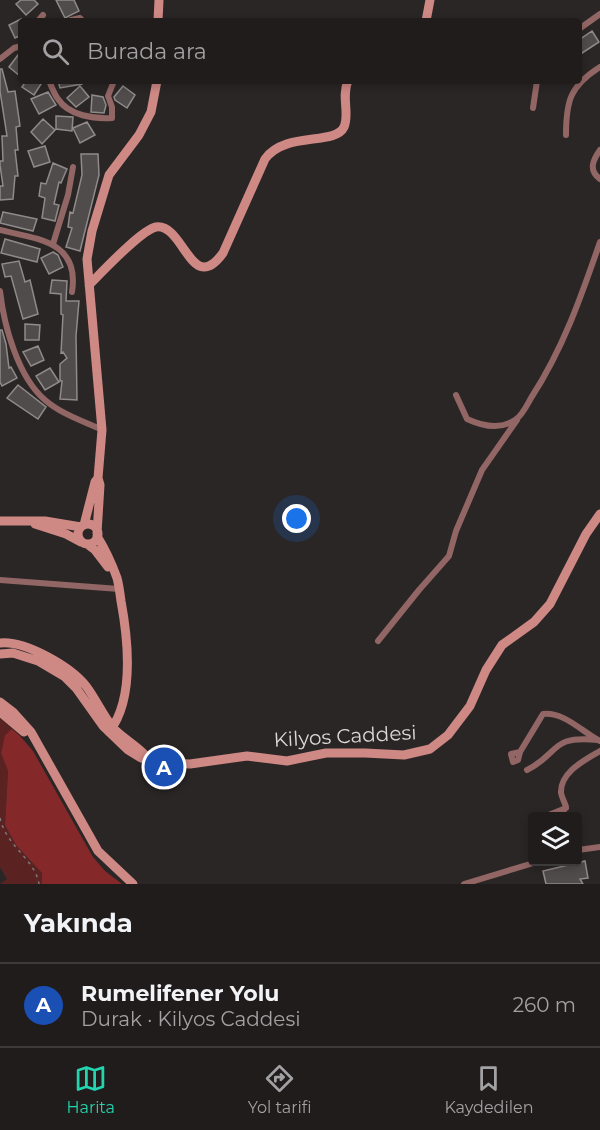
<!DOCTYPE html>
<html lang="tr">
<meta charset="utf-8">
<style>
:root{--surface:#201c1c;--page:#2d2929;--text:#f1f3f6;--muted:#a2a1a3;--line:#3d3a3b;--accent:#22d5af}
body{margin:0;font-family:Montserrat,sans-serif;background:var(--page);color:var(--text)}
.controls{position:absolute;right:18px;bottom:18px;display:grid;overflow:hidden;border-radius:6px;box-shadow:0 3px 9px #0003}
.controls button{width:54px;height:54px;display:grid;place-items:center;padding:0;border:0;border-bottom:2px solid var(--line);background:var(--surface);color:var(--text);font:30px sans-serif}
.you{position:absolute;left:297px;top:519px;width:21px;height:21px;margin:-15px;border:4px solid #fff;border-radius:50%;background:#1a73e8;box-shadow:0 0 0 9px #1a73e833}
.badge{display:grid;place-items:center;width:39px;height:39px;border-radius:50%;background:var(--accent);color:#fff;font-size:20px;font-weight:700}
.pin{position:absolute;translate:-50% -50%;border:3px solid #fff;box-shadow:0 2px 6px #0006}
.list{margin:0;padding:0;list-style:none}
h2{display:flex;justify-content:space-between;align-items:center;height:78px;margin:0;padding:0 24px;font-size:26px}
h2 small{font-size:20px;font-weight:400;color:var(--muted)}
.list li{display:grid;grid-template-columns:39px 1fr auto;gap:18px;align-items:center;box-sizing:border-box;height:84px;padding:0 24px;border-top:2px solid var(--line)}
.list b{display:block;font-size:22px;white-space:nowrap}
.list p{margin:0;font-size:20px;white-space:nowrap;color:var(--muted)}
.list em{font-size:20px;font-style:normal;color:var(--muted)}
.icon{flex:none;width:33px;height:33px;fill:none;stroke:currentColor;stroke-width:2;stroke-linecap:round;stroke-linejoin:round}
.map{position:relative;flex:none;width:600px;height:884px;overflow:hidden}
.search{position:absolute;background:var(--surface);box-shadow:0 3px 9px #0003;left:18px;right:18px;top:18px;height:66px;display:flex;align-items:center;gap:15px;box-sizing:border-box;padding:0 21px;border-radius:6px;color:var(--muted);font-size:22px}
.sheet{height:162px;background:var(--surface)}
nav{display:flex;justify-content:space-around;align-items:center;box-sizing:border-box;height:84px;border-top:2px solid var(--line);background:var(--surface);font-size:16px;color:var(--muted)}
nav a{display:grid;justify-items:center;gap:3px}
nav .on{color:var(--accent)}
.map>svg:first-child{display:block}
</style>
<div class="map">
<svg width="600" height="884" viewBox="0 0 600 884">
<rect width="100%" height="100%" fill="#2b2626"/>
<path fill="#5a2322" d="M0,718L12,729L5,735L1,753L8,771L5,825L16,845L42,873V884H0L7,879L0,867Z"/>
<path fill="#85282a" d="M12,729L20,736L33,751L93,857L105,871L122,884H42V873L16,845L5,825L8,771L1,753L5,735Z"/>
<path fill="#514c4c" stroke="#908a8a" stroke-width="1.5" d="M21,0H34L38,4L26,15L16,4Z
M56,0H74L79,11L65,18Z
M21,19V35L15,38L9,25Z
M592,31L599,42L579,55V40Z
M21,51V77L9,67Z
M0,69H2L8,92L15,91L20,126L16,127L18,150H15L18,176H15L13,199L0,200V186H3L0,165V161H3L2,136H7L0,91Z
M26,81H43L34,95L22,87Z
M58,81H82V84L60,88Z
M80,86L89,97L76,107L67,98Z
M123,86L135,95L127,108L115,100L114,97Z
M48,92L56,105L39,114L31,99Z
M92,95L103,97L106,105L104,113L91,112Z
M56,116L73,117L72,131L56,129Z
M43,119L55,130L42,144L31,132Z
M87,122L95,135L80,143L73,128Z
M45,146L50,162L34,167L28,151Z
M81,154H98L99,175L80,251L66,247L72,228L68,227L70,212L73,213L82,175Z
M53,163L67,169L61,183L59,182L54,204L59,205L55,221L42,218L45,198L39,196L41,183L46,184Z
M3,212L37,219L33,231L0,223Z
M5,239L40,249L37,262L1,253Z
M53,252L58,255L63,267L49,274L41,258Z
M19,261L25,282L30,280L38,314L23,319L11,276L5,277L2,264Z
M52,280L67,281L66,301H79L76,336L77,400L60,399L62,381H60V364L67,358L63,352L61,353L63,315L61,314V294L50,293Z
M25,324L40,325L39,340H25Z
M0,330H2L6,344L9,368L11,367L17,378L2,386L0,382Z
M38,346L44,360L31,366L23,352Z
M50,368L59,382L45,390L36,376Z
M18,385L46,407L38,419L7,398Z
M585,861L588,878L580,879L583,884H546L543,871Z"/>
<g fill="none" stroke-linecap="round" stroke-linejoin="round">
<path stroke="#7c7878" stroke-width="1.5" stroke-dasharray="3 4.5" stroke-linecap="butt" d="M0,818C6,846 35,859 39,884"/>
<path stroke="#926664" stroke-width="6" d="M71,20L80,18L83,21
M38,21L43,15
M579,29L600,14
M0,59L14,48L21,46
M49,81C52,87 54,94 58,99C69,116 95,119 112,118V107L108,96L114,81
M533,108L537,81
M566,135C566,101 570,86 600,67
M600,150C593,160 588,170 600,179
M0,230C37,239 80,241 72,292
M53,244L68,195L73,167
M0,291C4,326 18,377 45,400C61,414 83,421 102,430
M456,395L467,419C482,426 500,430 515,420C522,416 527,405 531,398C563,349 581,297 600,242
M0,580L119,589
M378,641L419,590L449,556L456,531L482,470L517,420
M520,752L511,754L513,762L518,760L520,752L543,714C565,712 582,732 600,741
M527,770C561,753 549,735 598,740
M546,816L566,808
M560,816L566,807C565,803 562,798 561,793C560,772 585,760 600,751
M578,850L600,847
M464,884L537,862"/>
<path stroke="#cf8985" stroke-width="9" d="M158,21L159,0
M426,21L430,0
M89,285C101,273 141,230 156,227C184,223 191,297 223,253L265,159C285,131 335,146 344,127C350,114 341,97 348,81
M0,521H45L81,527
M35,524L66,534L81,542
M78 534a10 10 0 1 1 20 0a10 10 0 1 1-20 0Z
M84,525L95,482L98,478
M97,533L100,485L98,478L102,430L87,259L92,231L109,175L139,135L151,112L157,81
M97,536C105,549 112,564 117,578C119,585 120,594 121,601C128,639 135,699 109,732
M87,544L95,550L108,567
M0,643C25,640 71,667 86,686C96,699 103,716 114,729C124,739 137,746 146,756
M0,654L13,653L38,661L65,677L76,688L103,726L128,750L141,758L168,763L190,764L247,756L287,761L326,753H365L404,755L430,749L448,735L470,706L486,670L502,645L534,622L550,604L586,534L600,514
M0,702L13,712L31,732L98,851L133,884
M0,712L24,732"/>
</g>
<g text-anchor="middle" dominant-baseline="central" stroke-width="4.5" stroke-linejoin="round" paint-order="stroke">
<g font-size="20" fill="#dad7d7" stroke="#2b2626">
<text transform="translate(345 736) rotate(-3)">Kilyos Caddesi</text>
</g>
</g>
</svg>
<div class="controls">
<button><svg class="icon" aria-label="layers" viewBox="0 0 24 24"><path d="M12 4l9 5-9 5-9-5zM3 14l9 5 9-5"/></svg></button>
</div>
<div class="you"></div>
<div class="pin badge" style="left:164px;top:767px;background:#1a4fb4">A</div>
<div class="search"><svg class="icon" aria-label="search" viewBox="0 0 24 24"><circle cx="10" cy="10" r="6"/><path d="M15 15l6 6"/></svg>Burada ara</div>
</div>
<section class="sheet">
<h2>Yakında<small></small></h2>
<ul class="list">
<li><span class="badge" style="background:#1a4fb4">A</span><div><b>Rumelifener Yolu</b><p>Durak · Kilyos Caddesi</p></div><em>260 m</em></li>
</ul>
</section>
<nav>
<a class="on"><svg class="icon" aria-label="map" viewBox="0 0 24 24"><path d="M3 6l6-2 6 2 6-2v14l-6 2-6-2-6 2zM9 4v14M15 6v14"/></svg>Harita</a>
<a><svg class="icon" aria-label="directions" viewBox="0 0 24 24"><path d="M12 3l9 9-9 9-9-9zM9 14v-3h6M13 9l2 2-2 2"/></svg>Yol tarifi</a>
<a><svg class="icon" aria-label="saved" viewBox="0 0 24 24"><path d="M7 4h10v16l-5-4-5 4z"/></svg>Kaydedilen</a>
</nav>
